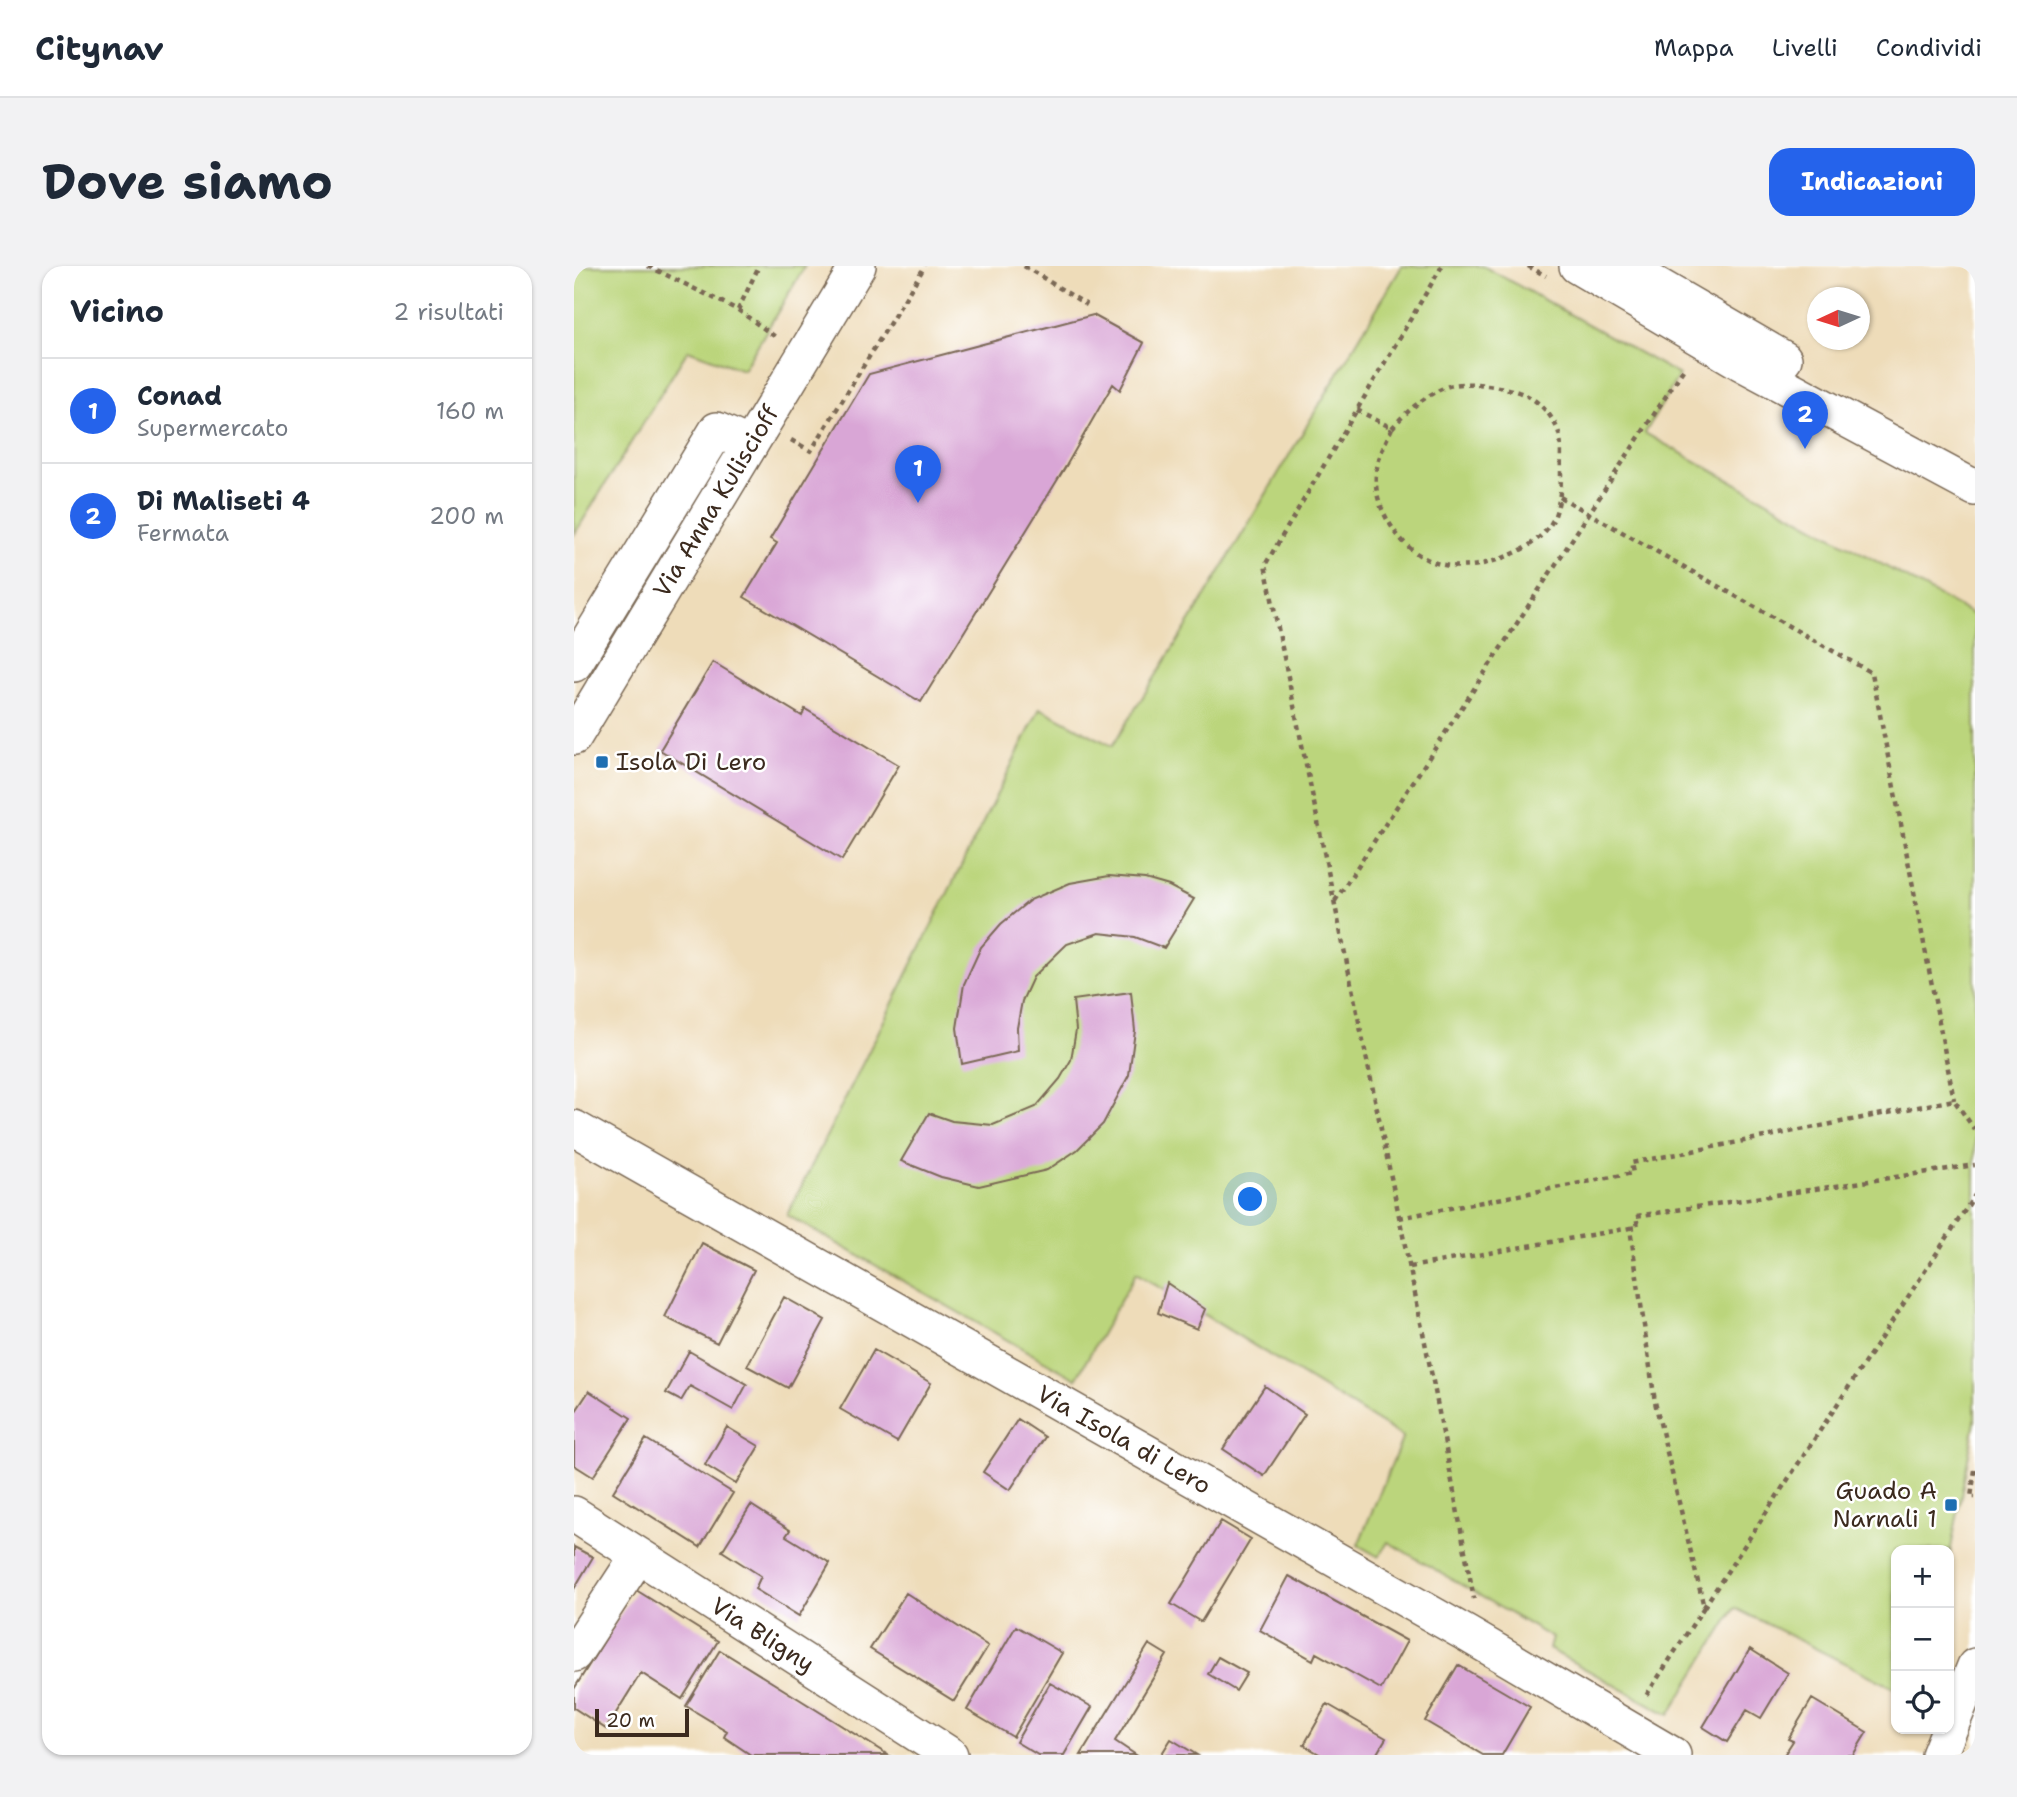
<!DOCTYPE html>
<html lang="it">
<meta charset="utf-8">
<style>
:root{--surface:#fff;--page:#f2f2f3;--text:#1f2937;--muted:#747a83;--line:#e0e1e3;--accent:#2563eb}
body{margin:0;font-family:"Shantell Sans",sans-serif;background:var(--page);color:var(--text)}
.controls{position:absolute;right:21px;bottom:21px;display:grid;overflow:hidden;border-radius:14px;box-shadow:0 2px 5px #0004}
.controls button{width:63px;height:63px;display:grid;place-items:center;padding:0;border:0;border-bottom:2px solid var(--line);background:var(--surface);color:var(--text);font:35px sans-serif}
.compass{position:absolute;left:1233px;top:21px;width:63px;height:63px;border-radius:50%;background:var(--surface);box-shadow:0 2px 5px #0004;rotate:266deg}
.scale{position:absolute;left:21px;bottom:18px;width:94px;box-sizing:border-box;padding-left:7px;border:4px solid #3b2a1e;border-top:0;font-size:19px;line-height:24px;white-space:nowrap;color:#3b2a1e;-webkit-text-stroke:5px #fff;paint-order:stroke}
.you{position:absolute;left:677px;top:934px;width:24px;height:24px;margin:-18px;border:5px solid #fff;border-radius:50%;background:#1a73e8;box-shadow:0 0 0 10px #1a73e833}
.badge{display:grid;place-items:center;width:46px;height:46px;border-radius:50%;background:var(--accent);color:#fff;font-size:23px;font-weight:700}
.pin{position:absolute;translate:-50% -58px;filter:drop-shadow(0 2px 4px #0008)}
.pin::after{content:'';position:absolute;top:37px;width:24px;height:21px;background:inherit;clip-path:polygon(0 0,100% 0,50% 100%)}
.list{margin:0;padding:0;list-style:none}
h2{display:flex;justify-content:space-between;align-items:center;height:91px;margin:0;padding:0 28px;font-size:30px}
h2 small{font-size:23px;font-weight:400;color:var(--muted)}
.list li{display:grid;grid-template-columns:46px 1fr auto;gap:21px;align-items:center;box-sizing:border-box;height:105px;padding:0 28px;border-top:2px solid var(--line)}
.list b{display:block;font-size:26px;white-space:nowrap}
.list p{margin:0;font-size:23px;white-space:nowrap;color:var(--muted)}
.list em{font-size:23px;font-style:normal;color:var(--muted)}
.icon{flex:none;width:38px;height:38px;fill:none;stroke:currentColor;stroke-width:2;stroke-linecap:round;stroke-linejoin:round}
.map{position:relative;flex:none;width:1401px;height:1489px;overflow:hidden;border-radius:21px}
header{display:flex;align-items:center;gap:42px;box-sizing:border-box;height:98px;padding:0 35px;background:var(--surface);border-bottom:2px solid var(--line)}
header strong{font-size:33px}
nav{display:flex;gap:38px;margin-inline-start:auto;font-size:24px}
.intro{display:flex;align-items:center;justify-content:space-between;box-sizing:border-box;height:168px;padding:0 42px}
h1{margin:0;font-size:49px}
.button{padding:18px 32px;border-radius:21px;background:var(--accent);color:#fff;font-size:24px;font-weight:700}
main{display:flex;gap:42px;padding:0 42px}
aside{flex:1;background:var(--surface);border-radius:21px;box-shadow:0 2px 5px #0004}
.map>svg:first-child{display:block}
</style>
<header>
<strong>Citynav</strong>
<nav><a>Mappa</a><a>Livelli</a><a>Condividi</a></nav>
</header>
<div class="intro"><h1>Dove siamo</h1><a class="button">Indicazioni</a></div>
<main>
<aside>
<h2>Vicino<small>2 risultati</small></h2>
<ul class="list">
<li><span class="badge">1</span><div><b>Conad</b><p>Supermercato</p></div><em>160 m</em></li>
<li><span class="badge">2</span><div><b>Di Maliseti 4</b><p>Fermata</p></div><em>200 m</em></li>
</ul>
</aside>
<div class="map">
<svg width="1401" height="1489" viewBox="0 0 1401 1489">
<rect width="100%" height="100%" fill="#fff"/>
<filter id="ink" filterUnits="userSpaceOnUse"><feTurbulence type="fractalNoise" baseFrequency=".0143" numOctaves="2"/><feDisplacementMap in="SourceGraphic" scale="14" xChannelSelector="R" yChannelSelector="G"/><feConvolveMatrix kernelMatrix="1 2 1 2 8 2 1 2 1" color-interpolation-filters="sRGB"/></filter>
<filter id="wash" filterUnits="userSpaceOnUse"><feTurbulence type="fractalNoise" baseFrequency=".00686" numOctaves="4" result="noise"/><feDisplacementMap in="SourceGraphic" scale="28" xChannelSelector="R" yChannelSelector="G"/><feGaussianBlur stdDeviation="1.57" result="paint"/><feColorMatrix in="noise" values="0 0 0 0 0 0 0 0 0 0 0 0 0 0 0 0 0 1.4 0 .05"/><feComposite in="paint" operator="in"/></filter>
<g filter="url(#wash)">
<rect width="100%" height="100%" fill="#eedcb9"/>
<path fill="#bbd57b" stroke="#7b804c" stroke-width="2" d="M0,0H231L169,104L114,84L0,269Z
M828,0H909L1105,109L1071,167L1401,350V1156L1375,1293V1284H1322V1423L1161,1342L1095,1449L975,1383L978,1372L814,1276L805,1291L784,1279L829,1171L562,1007L502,1113L213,949L466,442L538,480L623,344Z"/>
<g id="blocks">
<path fill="#d9a6d6" d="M519,49L570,77L546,124L539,118L492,200L347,436L170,331L203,277L196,273L295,108Z
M139,396L228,450L231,443L325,499L268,594L86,484Z
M535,610L571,613L595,620L620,633L590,682L561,671L525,667L493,678L459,711L448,735L443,762L444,785L388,798L383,762L390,718L407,681L427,658L456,634L496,617Z
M557,726L561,765L555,809L529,858L503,884L473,904L405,920L367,911L327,895L355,847L378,855L419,859L462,841L486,813L497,794L502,764L499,734Z
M128,977L180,1004L143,1077L91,1051Z
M593,1017L631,1043L623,1063L584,1047Z
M210,1031L251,1054L214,1122L173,1100Z
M300,1084L357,1117L323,1176L266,1143Z
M115,1085L173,1118L159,1144L116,1120L107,1135L92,1127Z
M691,1120L731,1148L690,1210L649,1183Z
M15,1125L57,1152L19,1211L0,1199V1148Z
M444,1153L471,1171L436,1224L409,1206Z
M153,1161L185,1180L162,1218L131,1199Z
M72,1173L159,1227L126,1281L39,1226Z
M177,1239L216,1264L212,1270L256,1297L225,1350L181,1323L187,1310L148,1285Z
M647,1255L677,1273L627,1356L597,1338Z
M0,1281L19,1291L0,1323Z
M715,1310L833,1375L807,1423L742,1387L739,1394L686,1364Z
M62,1324L144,1375L108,1433L67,1407L32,1463L0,1442V1423Z
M332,1327L414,1380L380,1435L296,1383Z
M442,1360L488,1387L439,1471L393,1444Z
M575,1378L593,1389L541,1475L562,1489H507Z
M1176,1383L1214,1407L1187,1452L1173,1444L1153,1476L1129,1461Z
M146,1384L225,1433L314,1489H177L150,1471L153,1465L112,1440Z
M644,1391L673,1407L662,1425L634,1408Z
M884,1399L956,1441L928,1489H909L851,1455Z
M476,1417L518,1441L490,1489H464L442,1476Z
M1238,1433L1293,1466L1279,1489H1210L1219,1475L1214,1473Z
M753,1438L812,1472L802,1489H747L730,1479Z
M597,1473L623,1489H587Z"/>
</g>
</g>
<g filter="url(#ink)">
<use href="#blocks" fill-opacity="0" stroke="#7a6854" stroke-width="2"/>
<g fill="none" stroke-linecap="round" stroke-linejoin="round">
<g stroke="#7a6854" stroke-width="38">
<g id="minor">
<path d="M1003,0L1166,96L1401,222"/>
<path d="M1050,0L1210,93"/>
<path d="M0,398L143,164L176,179"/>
<path id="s1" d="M0,471L284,0"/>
<path id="s2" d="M0,862L893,1368L1099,1489"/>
<path id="s3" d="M0,1248L376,1489"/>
<path d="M0,1388L64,1290"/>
<path d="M1365,1489L1401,1400"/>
</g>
</g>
<path stroke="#7a6854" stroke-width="4.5" stroke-dasharray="5 5" stroke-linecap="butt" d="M74,0L164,44L185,0
M450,0L513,39
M868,0L691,299L861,1125L900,1333
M954,0L972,10
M164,44L203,72
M783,144L818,162C810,179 800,200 802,218C803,237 812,253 822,267C852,307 894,307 936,289C954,282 971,270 980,252C986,237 987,221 987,205C986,192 989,174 983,162C978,151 970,141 960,134C944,121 891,113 872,121C850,130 833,145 818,162
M217,174L237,185L351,0
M986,231L1298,407L1380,834
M761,635L1111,101
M825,952L1059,907L1057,897L1380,834L1401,864
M1056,962L1064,961L1062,950L1401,899
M836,1001L1056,962L1081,1136L1130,1341L1070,1433
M1401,1204L1397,1231H1401
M1130,1341L1401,929"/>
<use href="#minor" stroke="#fff" stroke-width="35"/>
</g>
</g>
<g fill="#1f6fb2" stroke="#fff" stroke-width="2.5">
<rect x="21" y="489" width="14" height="14" rx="3.5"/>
<rect x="1370" y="1232" width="14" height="14" rx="3.5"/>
</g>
<g text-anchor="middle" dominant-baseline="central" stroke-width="5" stroke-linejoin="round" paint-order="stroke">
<g font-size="24" fill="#3b2a1e" stroke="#fff">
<text stroke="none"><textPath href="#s1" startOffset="275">Via Anna Kuliscioff</textPath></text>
<text stroke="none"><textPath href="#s2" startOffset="632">Via Isola di Lero</textPath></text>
<text stroke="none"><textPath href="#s3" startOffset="224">Via Bligny</textPath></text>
</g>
<g font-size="24" fill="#3b2a1e" stroke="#fff" text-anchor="start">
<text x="42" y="496">Isola Di Lero</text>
<text x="1363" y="1225" text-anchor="end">Guado A<tspan x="1363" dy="28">Narnali 1</tspan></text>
</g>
</g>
</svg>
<div class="controls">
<button>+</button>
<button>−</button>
<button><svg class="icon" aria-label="locate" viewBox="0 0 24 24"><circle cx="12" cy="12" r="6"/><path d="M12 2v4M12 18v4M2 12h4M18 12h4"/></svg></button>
</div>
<svg class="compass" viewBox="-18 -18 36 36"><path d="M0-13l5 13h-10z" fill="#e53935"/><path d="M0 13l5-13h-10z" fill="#747a83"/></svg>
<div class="scale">20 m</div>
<div class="you"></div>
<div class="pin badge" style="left:344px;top:237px">1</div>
<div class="pin badge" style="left:1231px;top:183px">2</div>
</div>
</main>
